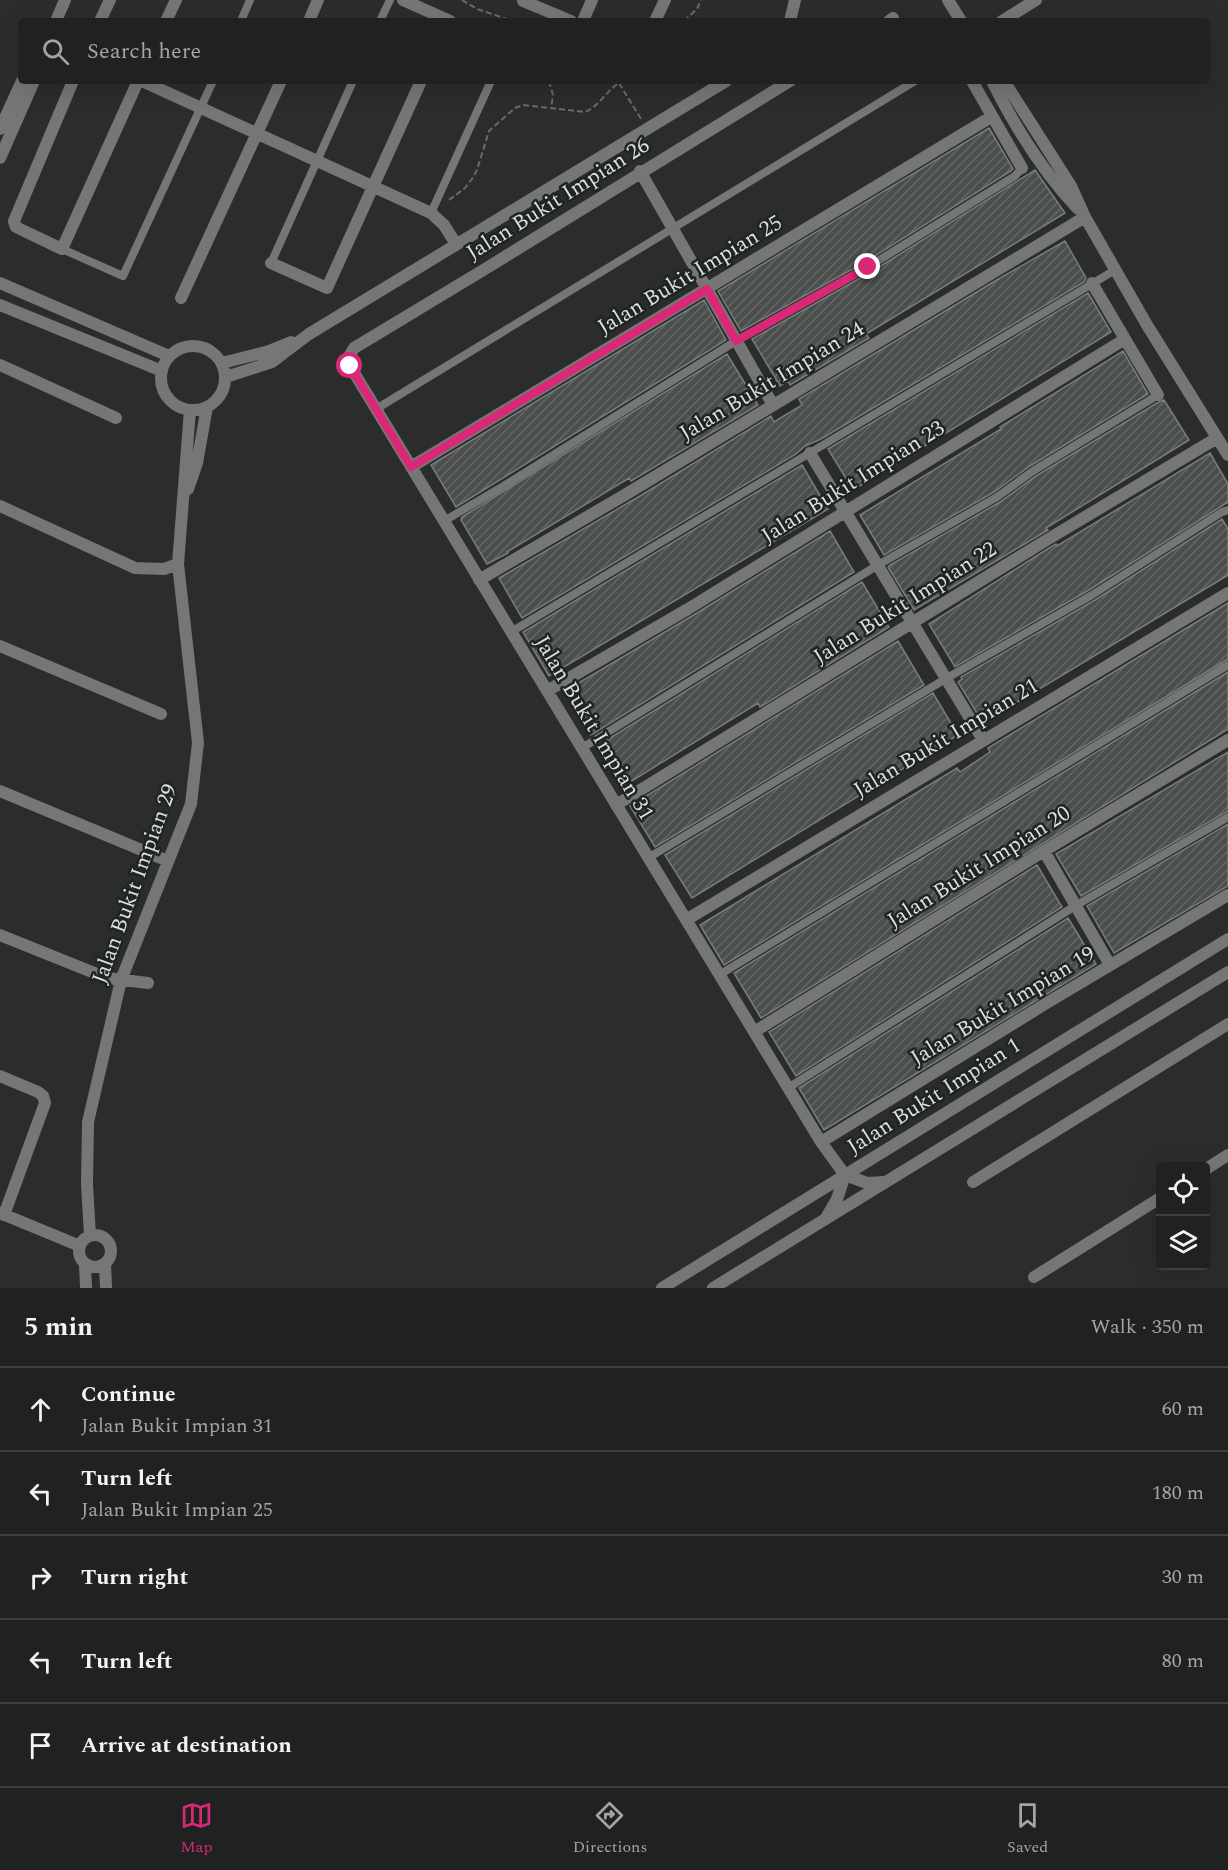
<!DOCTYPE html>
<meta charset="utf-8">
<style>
:root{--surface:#202221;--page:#282a2a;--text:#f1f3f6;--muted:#a2a4a5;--line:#3d3f3f;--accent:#db2777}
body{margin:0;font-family:Spectral,serif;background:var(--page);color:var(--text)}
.controls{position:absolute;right:18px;bottom:18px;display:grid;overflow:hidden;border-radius:6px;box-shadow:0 6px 24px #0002}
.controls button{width:54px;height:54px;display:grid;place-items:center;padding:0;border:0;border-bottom:2px solid var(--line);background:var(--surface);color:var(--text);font:30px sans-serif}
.stop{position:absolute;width:18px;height:18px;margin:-14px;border:4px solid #db2777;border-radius:50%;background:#fff}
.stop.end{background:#db2777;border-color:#fff;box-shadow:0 2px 6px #0008}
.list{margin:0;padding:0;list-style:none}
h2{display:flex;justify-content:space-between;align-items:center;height:78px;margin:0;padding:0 24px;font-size:26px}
h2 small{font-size:20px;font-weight:400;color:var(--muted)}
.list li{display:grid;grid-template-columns:39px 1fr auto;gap:18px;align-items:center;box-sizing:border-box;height:84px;padding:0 24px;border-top:2px solid var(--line)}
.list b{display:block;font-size:22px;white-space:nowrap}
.list p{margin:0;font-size:20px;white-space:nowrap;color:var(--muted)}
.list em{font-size:20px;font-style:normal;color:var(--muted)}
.icon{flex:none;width:33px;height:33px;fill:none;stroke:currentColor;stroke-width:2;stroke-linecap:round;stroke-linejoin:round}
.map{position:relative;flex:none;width:1228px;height:1288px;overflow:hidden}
.search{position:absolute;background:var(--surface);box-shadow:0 6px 24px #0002;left:18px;right:18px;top:18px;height:66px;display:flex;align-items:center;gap:15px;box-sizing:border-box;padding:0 21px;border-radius:6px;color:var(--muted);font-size:22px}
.sheet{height:498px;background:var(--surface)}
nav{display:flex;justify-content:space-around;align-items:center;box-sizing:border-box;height:84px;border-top:2px solid var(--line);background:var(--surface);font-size:16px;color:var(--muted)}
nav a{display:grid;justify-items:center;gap:3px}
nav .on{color:var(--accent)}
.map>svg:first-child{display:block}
</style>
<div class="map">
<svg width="1228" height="1288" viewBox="0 0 1228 1288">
<defs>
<pattern id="building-hatch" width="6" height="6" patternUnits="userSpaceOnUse" patternTransform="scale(1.5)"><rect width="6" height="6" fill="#4a4e4c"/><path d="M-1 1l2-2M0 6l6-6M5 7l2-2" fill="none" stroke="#646765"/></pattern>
</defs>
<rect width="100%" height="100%" fill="#2a2d2c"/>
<path fill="url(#building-hatch)" stroke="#797d7b" stroke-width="1.5" d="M989,128L1013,169L1011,171L865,262L741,331L718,291Z
M1035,170L1065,213L866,334L869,338L790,385L788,381L780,386L752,339L871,272Z
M1065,241L1086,278L1084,282L821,439L805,446L796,454L522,618L499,578L640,496L771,416L774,422L802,405L799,399L995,281Z
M1088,293L1111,332L853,490L828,449Z
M704,300L726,340L456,507L431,465Z
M1123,351L1148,394L1030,466L994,492L884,555L860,515L1001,429L1000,427Z
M727,354L758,405L631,481L629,478L507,552L508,553L487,564L461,520L462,517Z
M1164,400L1189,440L1046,528L1048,530L914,610L888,567L890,565L1000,502L1036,476L1157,403Z
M1210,453L1228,484V502L1089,590L955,667L929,624L1049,548L1056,544L1057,546Z
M802,465L828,509L549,676L523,632Z
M1222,519L1228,529V575L983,723L958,682L962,679L961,677L1095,600Z
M830,531L854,572L591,735L565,691L692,616Z
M862,582L889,627L760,707L758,703L622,787L597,746Z
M1228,603V659L724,965L700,925L957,768L960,772L990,752L988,748Z
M898,641L924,685L655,847L630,806Z
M1228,672V729L761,1018L734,973Z
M933,693L958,735L692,898L665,855Z
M1228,752V811L1081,896L1056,854Z
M1228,824V886L1114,953L1087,906Z
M1037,865L1062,907L796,1076L769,1032Z
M1068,918L1096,964L824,1130L799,1088Z"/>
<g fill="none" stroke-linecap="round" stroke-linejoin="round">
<path stroke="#686b6a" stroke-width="2" stroke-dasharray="6 3" stroke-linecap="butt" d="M462,0L477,9L513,21
M684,21L697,9L701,0
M549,81L553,95L551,109
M619,83L641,119
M449,200L465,188L472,179L477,170L489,131L515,108L523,105L585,112C600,106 607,89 622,81"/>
<path stroke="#757776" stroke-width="8" d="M241,21L250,0
M380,21L390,0
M431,213L491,81
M62,249L123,276L213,81
M271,263L353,81
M376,409L915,81
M444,521L502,487L736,341L868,267L1015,176L1022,168
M511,632L1115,270
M582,748L878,565L997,497L1033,471L1158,395
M648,858L947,678L1092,595L1222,512L1228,510
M719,975L1228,665
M788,1088L1075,906L1228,817"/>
<path stroke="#757776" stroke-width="12" d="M403,0L450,21
M523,1L571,21
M100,21L110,0
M166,21L176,0
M309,21L318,0
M583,21L592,0
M655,21L665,0
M790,21L795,0
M889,21L893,18
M73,81L14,221L16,227L22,230L62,249L138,81
M142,81L431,213L444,225L456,244
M790,81L485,269L354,348L347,360L350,366L821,1142L1045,1004L1228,895
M972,81L1022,168
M992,81C1015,127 1043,172 1078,209
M1004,81L1071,186L1085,217L1147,325L1228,455
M640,171L773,405
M271,263L327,288L421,81
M0,283L169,356
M181,298L281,81
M0,305L162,371
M1125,339L1158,395
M161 378a32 32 0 1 1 64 0a32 32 0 1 1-64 0Z
M222,363L269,351L291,342
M0,365L116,418
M226,377L272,362L309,334L726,81
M810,453L983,740
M411,467L991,117
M188,489L197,463L207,407
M0,506L135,568L164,569L178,564
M479,580L623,496L1085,217
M0,646L161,714
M547,691L688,609L1125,339L1092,283
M0,791L168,861
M616,805L1045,541L1217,438
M1044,851L1110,965
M686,920L1228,593
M0,935L107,978L148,983
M754,1032L1044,851L1228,740
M0,1076L38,1092L43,1096L45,1103L4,1215
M821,1142L845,1175
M1206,1169L1228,1155
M973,1182L1228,1024
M0,1213L80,1246
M79 1251a16 16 0 1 1 32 0a16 16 0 1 1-32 0Z
M90,1236L87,1184L88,1122L121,980L191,804L198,743L178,564L190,410
M105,1263L106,1288
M85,1264L86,1288
M1034,1277L1160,1198"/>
<path stroke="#757776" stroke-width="12" d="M948,0L961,21
M56,21L65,0
M1002,21L1036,0
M0,129L22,81
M0,158L34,81
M845,1175L867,1183L884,1182
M826,1218L837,1199L845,1175
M662,1288L1228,939
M713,1288L1228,972"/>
</g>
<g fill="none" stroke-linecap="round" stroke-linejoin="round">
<path stroke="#db2777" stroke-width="8" d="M350,366L411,467L707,289L736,341L868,267"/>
</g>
<g text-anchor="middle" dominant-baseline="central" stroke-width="5" stroke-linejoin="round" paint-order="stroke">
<g font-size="22" fill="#dcdfde" stroke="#202422">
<text transform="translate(558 199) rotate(-32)">Jalan Bukit Impian 26</text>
<text transform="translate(690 275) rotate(-31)">Jalan Bukit Impian 25</text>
<text transform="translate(772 381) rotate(-31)">Jalan Bukit Impian 24</text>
<text transform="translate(853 482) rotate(-32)">Jalan Bukit Impian 23</text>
<text transform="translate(905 603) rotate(-32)">Jalan Bukit Impian 22</text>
<text transform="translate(594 728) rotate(59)">Jalan Bukit Impian 31</text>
<text transform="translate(946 738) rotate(-31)">Jalan Bukit Impian 21</text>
<text transform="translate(979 867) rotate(-32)">Jalan Bukit Impian 20</text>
<text transform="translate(135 884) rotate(-70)">Jalan Bukit Impian 29</text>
<text transform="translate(1003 1006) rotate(-31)">Jalan Bukit Impian 19</text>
<text transform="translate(934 1096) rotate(-32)">Jalan Bukit Impian 1</text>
</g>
</g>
</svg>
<div class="controls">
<button><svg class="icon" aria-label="locate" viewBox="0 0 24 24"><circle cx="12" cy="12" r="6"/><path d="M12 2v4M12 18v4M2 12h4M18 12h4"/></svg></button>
<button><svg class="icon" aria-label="layers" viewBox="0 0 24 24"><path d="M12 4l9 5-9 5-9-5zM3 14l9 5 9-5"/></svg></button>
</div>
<div class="stop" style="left:350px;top:366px"></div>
<div class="stop end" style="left:868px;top:267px"></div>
<div class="search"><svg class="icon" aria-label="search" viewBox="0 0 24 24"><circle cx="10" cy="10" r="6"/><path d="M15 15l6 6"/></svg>Search here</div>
</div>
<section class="sheet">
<h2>5 min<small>Walk · 350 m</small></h2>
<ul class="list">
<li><svg class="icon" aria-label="ahead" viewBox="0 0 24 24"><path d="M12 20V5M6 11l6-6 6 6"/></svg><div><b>Continue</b><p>Jalan Bukit Impian 31</p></div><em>60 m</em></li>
<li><svg class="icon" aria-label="left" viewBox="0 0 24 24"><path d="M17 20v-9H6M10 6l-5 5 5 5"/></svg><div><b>Turn left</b><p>Jalan Bukit Impian 25</p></div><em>180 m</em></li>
<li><svg class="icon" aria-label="right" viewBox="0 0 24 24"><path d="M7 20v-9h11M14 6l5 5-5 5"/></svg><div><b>Turn right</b></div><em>30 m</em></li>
<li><svg class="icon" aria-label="left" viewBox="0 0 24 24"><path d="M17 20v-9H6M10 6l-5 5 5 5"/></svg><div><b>Turn left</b></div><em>80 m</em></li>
<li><svg class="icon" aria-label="arrive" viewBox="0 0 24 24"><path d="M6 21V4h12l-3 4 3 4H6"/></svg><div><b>Arrive at destination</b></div></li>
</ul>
</section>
<nav>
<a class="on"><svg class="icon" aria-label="map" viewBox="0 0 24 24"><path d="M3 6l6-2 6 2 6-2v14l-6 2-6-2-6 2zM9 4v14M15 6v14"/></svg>Map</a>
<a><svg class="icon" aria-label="directions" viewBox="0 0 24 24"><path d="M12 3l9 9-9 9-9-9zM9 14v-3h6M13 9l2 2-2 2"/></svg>Directions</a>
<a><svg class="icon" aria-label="saved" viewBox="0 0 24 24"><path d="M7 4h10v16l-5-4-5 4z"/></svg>Saved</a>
</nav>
